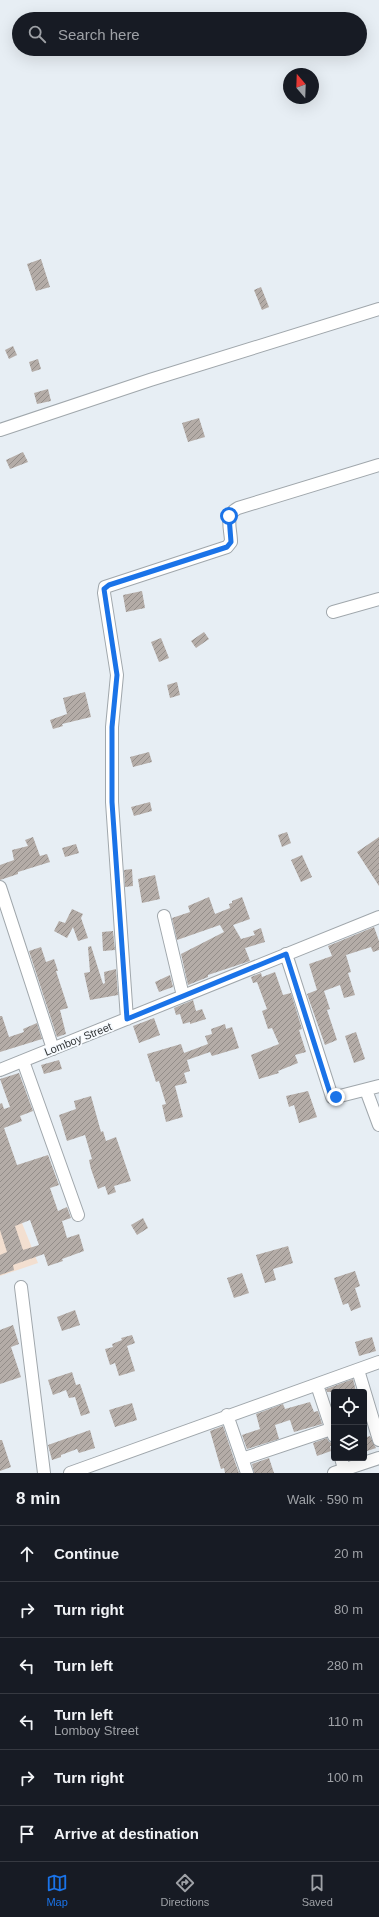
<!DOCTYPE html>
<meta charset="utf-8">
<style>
:root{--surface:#171b24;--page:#20242c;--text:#f1f3f6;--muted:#9ea1a6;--line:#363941;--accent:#1a73e8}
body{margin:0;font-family:Arial,sans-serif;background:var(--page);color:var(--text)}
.controls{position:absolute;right:12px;bottom:12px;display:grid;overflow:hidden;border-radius:4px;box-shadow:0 4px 16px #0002}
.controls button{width:36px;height:36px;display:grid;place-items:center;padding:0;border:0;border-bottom:1px solid var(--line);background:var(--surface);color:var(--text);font:20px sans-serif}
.compass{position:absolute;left:283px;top:68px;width:36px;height:36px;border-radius:50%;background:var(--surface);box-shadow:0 4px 16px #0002;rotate:341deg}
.stop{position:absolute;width:12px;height:12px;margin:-9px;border:3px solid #1a73e8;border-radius:50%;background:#fff}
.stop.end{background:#1a73e8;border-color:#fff;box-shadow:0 1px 4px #0008}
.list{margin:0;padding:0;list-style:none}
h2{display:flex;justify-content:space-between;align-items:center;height:52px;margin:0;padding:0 16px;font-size:17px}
h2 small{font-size:13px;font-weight:400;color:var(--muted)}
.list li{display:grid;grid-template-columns:26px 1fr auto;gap:12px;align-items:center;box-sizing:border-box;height:56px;padding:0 16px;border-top:1px solid var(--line)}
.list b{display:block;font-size:15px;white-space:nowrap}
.list p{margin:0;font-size:13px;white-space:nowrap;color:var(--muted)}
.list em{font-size:13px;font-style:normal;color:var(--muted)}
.icon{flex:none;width:22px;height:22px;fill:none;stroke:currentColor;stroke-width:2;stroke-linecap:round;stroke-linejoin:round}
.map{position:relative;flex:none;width:379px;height:1473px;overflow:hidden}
.search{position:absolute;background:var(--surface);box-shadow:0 4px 16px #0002;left:12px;right:12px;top:12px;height:44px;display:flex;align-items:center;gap:10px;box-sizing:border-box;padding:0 14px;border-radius:22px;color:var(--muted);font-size:15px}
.sheet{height:388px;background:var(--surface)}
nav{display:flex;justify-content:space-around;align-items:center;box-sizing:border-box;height:56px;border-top:1px solid var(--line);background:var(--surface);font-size:11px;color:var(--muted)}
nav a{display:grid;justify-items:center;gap:2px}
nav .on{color:var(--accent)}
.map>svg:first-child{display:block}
</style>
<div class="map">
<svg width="379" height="1473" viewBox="0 0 379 1473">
<defs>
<pattern id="building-hatch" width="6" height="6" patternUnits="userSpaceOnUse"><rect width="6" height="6" fill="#b4aca7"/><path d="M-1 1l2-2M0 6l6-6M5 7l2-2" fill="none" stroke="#938d89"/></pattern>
</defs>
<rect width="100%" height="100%" fill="#e7eef4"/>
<path fill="#f3dfd0" d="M0,1168L38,1263L0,1276Z"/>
<path fill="url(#building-hatch)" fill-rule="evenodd" d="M41,259L50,287L36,291L27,264Z
M261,287L269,307L262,310L254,290Z
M13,346L17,355L9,359L5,350Z
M38,359L41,369L32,372L29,362Z
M48,389L51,401L37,404L34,393Z
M199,418L205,437L188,442L182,423Z
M23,452L28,462L10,469L6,460Z
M142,591L145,608L126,612L123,595Z
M204,632L209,639L196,648L191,641Z
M161,638L169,658L159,662L151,642Z
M177,682L180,695L170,698L167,685Z
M85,692L91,717L62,724L63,726L53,729L50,720L67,714L63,698Z
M149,752L152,762L133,767L130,757Z
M150,802L152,811L134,816L131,807Z
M287,832L291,843L282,847L278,835Z
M33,837L40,856L47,854L50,862L18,872V874L0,880V865L14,860L12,850L28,846L25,840Z
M379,837V886L357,852Z
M76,844L79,853L65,857L62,848Z
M302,855L312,877L301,882L291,860Z
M132,869L133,886L125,887L124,870Z
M155,875L160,899L142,903L138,879Z
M209,897L215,914L230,908L229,904L232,903V901L242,897L250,919L233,925L241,939L255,935L253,931L261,928L265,942L245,948L250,961L208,975V977L188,985L181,954L224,932L220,925L177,940L172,918L190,912L188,906Z
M72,909L83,914L81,918L88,938L78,941L73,927L67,938L54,931L59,921L65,923Z
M374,927L379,941V950L373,952L371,947L346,955L351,972L348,973L355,995L344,998L340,985L324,991L330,1009L327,1010L337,1040L325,1045L307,994L317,990L309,964L332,956L328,946Z
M113,931L115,950L103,951L102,932Z
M91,946L103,984L105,983L104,972L116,969L118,995L90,1000L84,973L90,972L88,947Z
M41,947L46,962L54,959L58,971H56L68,1008L60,1010L66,1034L57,1037L29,951Z
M275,972L283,995L291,993L302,1029L299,1030L306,1052L295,1055L298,1063L278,1071L279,1073L259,1079L251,1055L279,1044L272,1028L268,1029L262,1011L267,1009L257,982L253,983L251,977L261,973L262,977Z
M170,975L173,987L159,992L155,982Z
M193,1000L196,1011L202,1009L206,1019L190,1024V1022L183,1024L180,1014L176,1015L174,1008Z
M0,1016H2L9,1037L24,1032L23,1029L37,1023L42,1039L0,1052Z
M154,1018L160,1035L139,1043L133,1026Z
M225,1024L226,1029L232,1027L239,1048L212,1056L210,1052L187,1060L190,1071L184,1073L187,1083L175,1086L183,1117L166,1122L162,1105L166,1104L159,1081L156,1082L147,1054L181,1044L184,1053L208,1044L205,1036L212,1034L211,1029Z
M356,1032L365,1059L354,1063L345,1036Z
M59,1060L62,1069L44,1074L41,1065Z
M19,1073L33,1111L20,1116L22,1121L4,1128L17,1165L48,1155L59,1185L50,1188L58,1211L67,1207L71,1218L62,1221L67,1238L79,1234L84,1251L62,1259L63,1261L48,1266L44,1254L13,1265L14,1270L0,1275V1255L7,1252L0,1230V1104L2,1103L4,1109L10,1107L0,1079ZM30,1220L39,1245L23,1250L15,1226Z
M308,1091L317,1117L299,1123L294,1105L289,1107L286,1096Z
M91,1096L101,1132L103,1131L106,1141L116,1137L131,1181L114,1186L116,1192L108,1195L105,1186L98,1189L91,1169L89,1160L92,1159L85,1135L67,1141L59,1115L76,1109L74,1101Z
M143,1218L148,1228L137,1235L131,1225Z
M288,1246L293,1263L273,1269L276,1280L265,1283L256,1255Z
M355,1271L360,1286L355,1288L361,1307L351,1311L348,1303L343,1305L334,1278Z
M242,1273L249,1293L234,1298L227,1278Z
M75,1310L80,1325L62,1331L57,1317Z
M13,1325L19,1344L11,1347L21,1377L0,1384V1330Z
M132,1335L135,1343L127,1346L135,1371L119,1376L115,1363L110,1365L105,1349L113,1347L112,1344L122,1340L121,1338Z
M372,1337L376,1351L359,1356L355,1342Z
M72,1372L76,1385L80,1384L90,1413L81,1416L75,1397L69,1398L66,1390L53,1395L48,1380Z
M353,1379L356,1391L327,1392L326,1389Z
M310,1402L314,1412L318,1411L322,1424L294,1432L290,1420L275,1425L279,1439L247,1449L242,1435L260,1429L256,1414L283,1404L285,1409Z
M132,1403L137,1420L115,1427L109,1410Z
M223,1426L235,1462L239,1473H225L224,1468L221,1469L210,1431Z
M90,1430L95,1448L79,1453L77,1449L61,1455V1457L52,1460L48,1445Z
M370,1436L376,1448L364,1452V1438Z
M327,1438L329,1442L334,1443V1445L330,1446L331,1451L317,1456L313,1443Z
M0,1440H2L11,1467L0,1471Z
M269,1458L274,1473H254L252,1464Z"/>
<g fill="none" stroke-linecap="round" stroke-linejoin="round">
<g stroke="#a0a7ac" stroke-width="14">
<path id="minor" d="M0,430L150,380L379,309
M333,612L379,599
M0,887L53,1049
M164,916L183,996
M286,954L332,1097H336L379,1086
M127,1019L112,802V727L117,675L104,593L105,587L227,547L231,542C231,529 224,515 238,508L379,465
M23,1061L78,1215
M0,1070L379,917
M366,1090L379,1125
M21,1287L44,1473
M358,1370L379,1440
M317,1385L334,1436
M227,1415L247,1473
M341,1458L344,1469
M242,1459L331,1429
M70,1473L379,1362
M334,1473L379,1458"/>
</g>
<use href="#minor" stroke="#fff" stroke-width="12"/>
</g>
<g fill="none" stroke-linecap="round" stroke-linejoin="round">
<path stroke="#1a73e8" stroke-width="5" d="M229,516L231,542L227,547L109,585L104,589L117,675L112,727V802L127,1019L286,954L330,1093L332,1097H336"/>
</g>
<g text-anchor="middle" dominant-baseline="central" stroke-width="3.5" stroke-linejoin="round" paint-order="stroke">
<g font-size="11" fill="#323537" stroke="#f7fbff">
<text transform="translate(78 1039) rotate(-22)">Lomboy Street</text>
</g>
</g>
</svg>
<div class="controls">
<button><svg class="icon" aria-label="locate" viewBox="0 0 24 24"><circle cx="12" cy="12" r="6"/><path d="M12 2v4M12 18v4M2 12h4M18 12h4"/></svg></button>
<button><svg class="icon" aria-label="layers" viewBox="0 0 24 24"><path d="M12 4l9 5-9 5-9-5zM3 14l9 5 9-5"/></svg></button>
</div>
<svg class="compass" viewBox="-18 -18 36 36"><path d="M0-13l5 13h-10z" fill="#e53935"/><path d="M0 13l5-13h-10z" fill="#9ea1a6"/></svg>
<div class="stop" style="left:229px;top:516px"></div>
<div class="stop end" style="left:336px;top:1097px"></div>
<div class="search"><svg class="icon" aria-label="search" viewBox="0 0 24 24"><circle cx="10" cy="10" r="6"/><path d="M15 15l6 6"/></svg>Search here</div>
</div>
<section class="sheet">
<h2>8 min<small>Walk · 590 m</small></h2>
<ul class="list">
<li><svg class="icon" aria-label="ahead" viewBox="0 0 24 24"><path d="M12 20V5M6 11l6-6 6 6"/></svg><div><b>Continue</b></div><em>20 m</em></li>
<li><svg class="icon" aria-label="right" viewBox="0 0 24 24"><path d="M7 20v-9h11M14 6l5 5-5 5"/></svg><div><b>Turn right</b></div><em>80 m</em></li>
<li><svg class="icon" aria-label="left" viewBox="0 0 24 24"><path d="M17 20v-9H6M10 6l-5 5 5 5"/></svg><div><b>Turn left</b></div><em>280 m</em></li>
<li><svg class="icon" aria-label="left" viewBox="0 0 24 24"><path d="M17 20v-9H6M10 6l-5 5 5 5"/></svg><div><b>Turn left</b><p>Lomboy Street</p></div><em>110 m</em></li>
<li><svg class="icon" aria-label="right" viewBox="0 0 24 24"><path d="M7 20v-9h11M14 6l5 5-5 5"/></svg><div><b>Turn right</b></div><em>100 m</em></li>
<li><svg class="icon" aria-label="arrive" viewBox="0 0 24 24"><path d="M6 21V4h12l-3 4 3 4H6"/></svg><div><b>Arrive at destination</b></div></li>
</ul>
</section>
<nav>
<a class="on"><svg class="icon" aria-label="map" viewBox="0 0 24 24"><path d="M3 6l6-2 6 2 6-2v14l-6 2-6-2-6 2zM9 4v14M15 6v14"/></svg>Map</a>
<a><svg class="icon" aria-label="directions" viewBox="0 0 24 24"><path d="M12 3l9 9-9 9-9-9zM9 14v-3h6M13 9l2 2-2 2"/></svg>Directions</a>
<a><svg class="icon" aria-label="saved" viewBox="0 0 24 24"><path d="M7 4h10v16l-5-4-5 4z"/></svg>Saved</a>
</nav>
